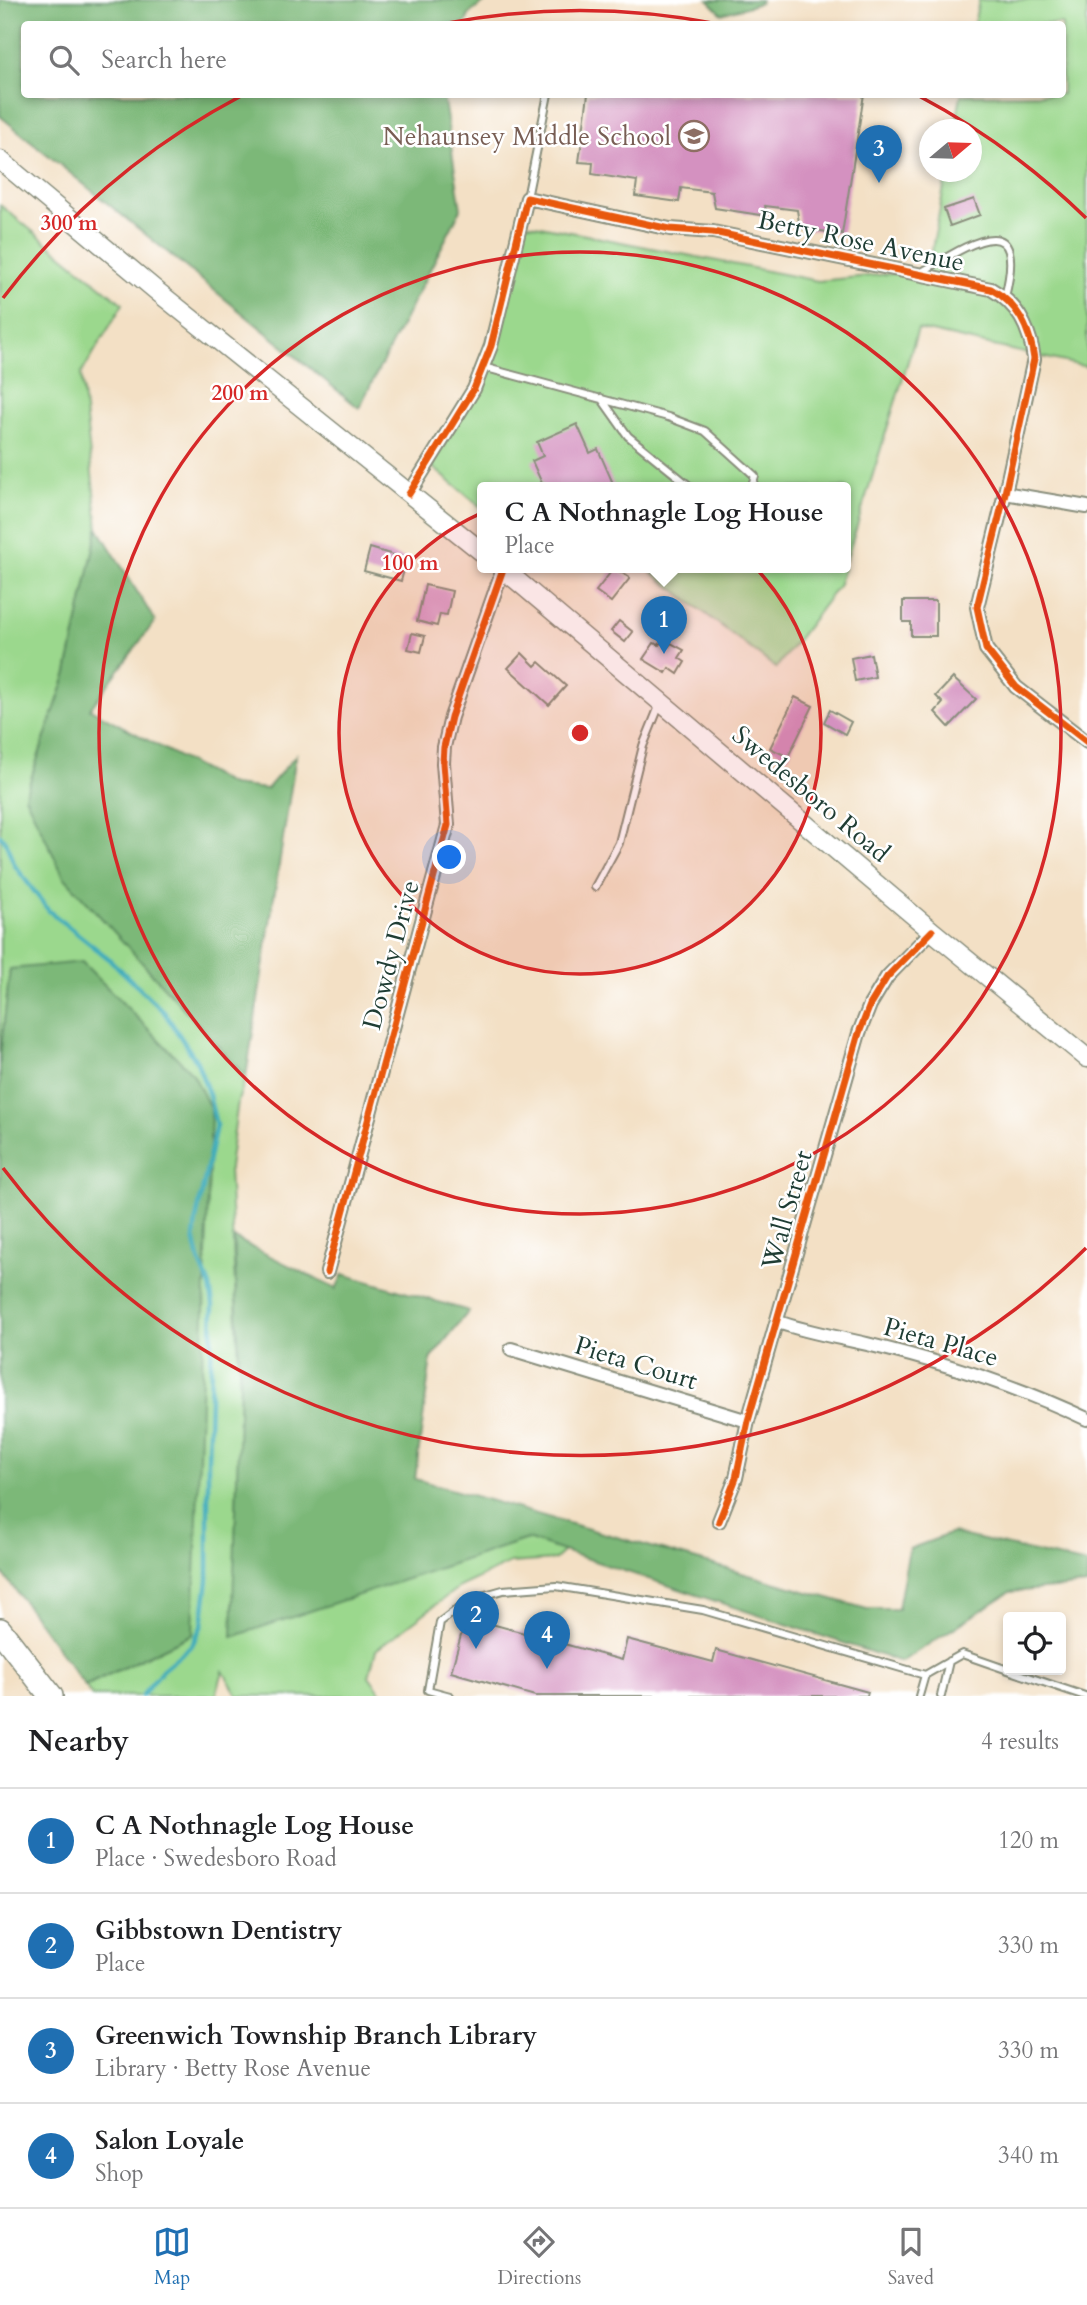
<!DOCTYPE html>
<meta charset="utf-8">
<style>
:root{--surface:#fff;--page:#f6f6f6;--text:#202124;--muted:#757577;--line:#e0e0e0;--accent:#1f6fb2}
body{margin:0;font-family:Cardo,serif;background:var(--page);color:var(--text)}
.controls{position:absolute;right:21px;bottom:21px;display:grid;overflow:hidden;border-radius:7px;box-shadow:0 4px 10px #0003}
.controls button{width:63px;height:63px;display:grid;place-items:center;padding:0;border:0;border-bottom:2px solid var(--line);background:var(--surface);color:var(--text);font:35px sans-serif}
.compass{position:absolute;left:919px;top:119px;width:63px;height:63px;border-radius:50%;background:var(--surface);box-shadow:0 4px 10px #0003;rotate:71deg}
.you{position:absolute;left:450px;top:858px;width:24px;height:24px;margin:-18px;border:5px solid #fff;border-radius:50%;background:#1a73e8;box-shadow:0 0 0 10px #1a73e833}
.badge{display:grid;place-items:center;width:46px;height:46px;border-radius:50%;background:var(--accent);color:#fff;font-size:23px;font-weight:700}
.pin{position:absolute;translate:-50% -58px;filter:drop-shadow(0 2px 4px #0008)}
.pin::after{content:'';position:absolute;top:37px;width:24px;height:21px;background:inherit;clip-path:polygon(0 0,100% 0,50% 100%)}
.popup{position:absolute;left:477px;top:482px;width:374px;height:91px;box-sizing:border-box;display:grid;place-content:center;border-radius:7px;background:var(--surface);filter:drop-shadow(0 2px 5px #0005);font-size:23px;white-space:nowrap;color:var(--muted)}
.popup b{font-size:26px;color:var(--text)}
.popup::after{content:'';position:absolute;left:50%;top:100%;margin-left:-14px;border:14px solid transparent;border-top-color:var(--surface)}
.list{margin:0;padding:0;list-style:none}
h2{display:flex;justify-content:space-between;align-items:center;height:91px;margin:0;padding:0 28px;font-size:30px}
h2 small{font-size:23px;font-weight:400;color:var(--muted)}
.list li{display:grid;grid-template-columns:46px 1fr auto;gap:21px;align-items:center;box-sizing:border-box;height:105px;padding:0 28px;border-top:2px solid var(--line)}
.list b{display:block;font-size:26px;white-space:nowrap}
.list p{margin:0;font-size:23px;white-space:nowrap;color:var(--muted)}
.list em{font-size:23px;font-style:normal;color:var(--muted)}
.icon{flex:none;width:38px;height:38px;fill:none;stroke:currentColor;stroke-width:2;stroke-linecap:round;stroke-linejoin:round}
.map{position:relative;flex:none;width:1087px;height:1696px;overflow:hidden}
.search{position:absolute;background:var(--surface);box-shadow:0 4px 10px #0003;left:21px;right:21px;top:21px;height:77px;display:flex;align-items:center;gap:18px;box-sizing:border-box;padding:0 24px;border-radius:7px;color:var(--muted);font-size:26px}
.sheet{height:511px;background:var(--surface)}
nav{display:flex;justify-content:space-around;align-items:center;box-sizing:border-box;height:98px;border-top:2px solid var(--line);background:var(--surface);font-size:19px;color:var(--muted)}
nav a{display:grid;justify-items:center;gap:4px}
nav .on{color:var(--accent)}
.map>svg:first-child{display:block}
</style>
<div class="map">
<svg width="1087" height="1696" viewBox="0 0 1087 1696">
<rect width="100%" height="100%" fill="#fff"/>
<filter id="ink" filterUnits="userSpaceOnUse"><feTurbulence type="fractalNoise" baseFrequency=".0143" numOctaves="2"/><feDisplacementMap in="SourceGraphic" scale="14" xChannelSelector="R" yChannelSelector="G"/><feConvolveMatrix kernelMatrix="1 2 1 2 8 2 1 2 1" color-interpolation-filters="sRGB"/></filter>
<filter id="wash" filterUnits="userSpaceOnUse"><feTurbulence type="fractalNoise" baseFrequency=".00686" numOctaves="4" result="noise"/><feDisplacementMap in="SourceGraphic" scale="28" xChannelSelector="R" yChannelSelector="G"/><feGaussianBlur stdDeviation="1.57" result="paint"/><feColorMatrix in="noise" values="0 0 0 0 0 0 0 0 0 0 0 0 0 0 0 0 0 1.4 0 .05"/><feComposite in="paint" operator="in"/></filter>
<g filter="url(#wash)">
<rect width="100%" height="100%" fill="#f3e0c5"/>
<path fill="#9bd88d" stroke="#5d8a60" stroke-width="2" d="M979,0H1087V367L918,329L846,561V488H482V508L431,466L486,372L525,223L818,281L928,270L947,172H972V130L955,129L961,95L1062,94V24H974Z
M0,205L123,304L81,374L98,528L67,673L25,796L246,1077L238,1101L229,1168L240,1383L233,1636L527,1539L564,1551L554,1560L510,1563L459,1587L376,1650L369,1676L384,1696H238L223,1671L216,1696H92L85,1686L193,1634L10,969L0,1058Z
M646,568H844L838,586L776,668Z"/>
<path fill="#7cb878" stroke="#4e7a56" stroke-width="2" d="M0,0H488L470,13L465,24H24V94L443,95L461,209L359,408L0,116Z
M708,0H761L760,3L722,14Z
M98,528L155,621L90,709L231,785L267,789L296,755L246,1077L64,877L25,796L67,673Z
M82,962L193,1074L211,1110L193,1634L85,1686L0,1569V1058L10,969Z
M234,1238L336,1289L343,1274L469,1311L431,1358L415,1479L867,1609H898L909,1549L952,1533L1087,1564V1585L1010,1592L901,1662L527,1539L232,1637L240,1383Z"/>
<g fill="none" stroke-linecap="round" stroke-linejoin="round">
<path stroke="#3eacbb" stroke-width="4.5" d="M0,835L5,841L15,866L49,911L108,958L164,1012L197,1062L209,1095L216,1125L196,1220L194,1237L199,1260L210,1286L213,1305L208,1462V1580L202,1625L192,1645L162,1670L142,1696"/>
</g>
<g id="blocks">
<path fill="#d491c0" d="M588,94H864L842,234L800,228L797,210L765,206L767,216L715,208L712,192L681,188L679,202L635,196L637,181L592,174L593,163L579,162Z
M974,199L980,215L950,226L944,209Z
M577,424L590,453L598,449L615,488H544L532,461L543,456L537,442Z
M370,548L407,559L401,581L364,571Z
M614,568L630,578L611,602L596,591Z
M425,585L452,591L447,615L440,614L437,626L417,621Z
M903,601H936V636H911V622H903Z
M619,621L633,632L625,642L611,631Z
M412,633L425,636L421,652L408,649Z
M662,641L669,646L671,643L684,650L679,658L685,662L678,674L669,668L666,673L643,659L654,643L659,645Z
M522,653L535,666L539,662L566,686L549,705L508,668Z
M871,654L875,677L855,681L851,658Z
M953,678L976,699L949,727L935,712L943,703L936,696Z
M795,697L813,706L788,757L770,748Z
M830,710L851,722L845,734L824,722Z
M466,1617L622,1660L627,1639L713,1662L716,1650L868,1692L867,1696H535L451,1672Z"/>
</g>
</g>
<g filter="url(#ink)">
<use href="#blocks" fill-opacity="0" stroke="#898e7c" stroke-width="2"/>
<g fill="none" stroke-linecap="round" stroke-linejoin="round">
<g stroke="#898e7c" stroke-width="10">
<path id="service" d="M527,198L548,94
M920,273C965,247 1029,201 1005,297
M483,367L668,417L705,431L755,476L751,488
M601,398L628,436L692,488
M595,887L619,843L643,746L660,704
M1008,1670L1085,1696
M450,1696L428,1690L440,1622L471,1599L503,1590L556,1586L703,1610L925,1675
M919,1696L925,1675L962,1654L1008,1670
M941,1696L949,1661"/>
</g>
<g stroke="#898e7c" stroke-width="16">
<path id="minor" d="M1005,493L1087,507
M409,494L474,389L491,346L527,198L670,229L713,232L991,289C1018,304 1030,328 1034,359L1005,493L977,607L986,649L1016,687L1087,742
M327,1272L448,825L443,763L444,747L451,717L503,569
M778,1322C807,1332 837,1337 867,1344C943,1362 1017,1386 1087,1419
M511,1349L748,1421
M719,1521L736,1478L748,1421L859,1033L870,1005L887,977L932,931"/>
</g>
<g stroke="#898e7c" stroke-width="21">
<path id="secondary" d="M0,160L158,292L482,552
M502,568L932,931L1087,1058"/>
</g>
<g stroke="#898e7c" stroke-width="26">
<path id="motorway" d="M0,1630L51,1696"/>
</g>
<use href="#service" stroke="#fff" stroke-width="6"/>
<use href="#minor" stroke="#fff" stroke-width="12"/>
<use href="#secondary" stroke="#fff" stroke-width="18"/>
<use href="#motorway" stroke="#fff" stroke-width="23"/>
<g stroke="#fff" stroke-width="11">
<path id="cycleway" d="M409,494L474,389L491,346L527,198L670,229L713,232L991,289C1018,304 1030,328 1034,359L1005,493L977,607L986,649L1016,687L1087,742
M327,1272L448,825L443,763L444,747L451,717L503,569
M719,1521L736,1478L748,1421L859,1033L870,1005L887,977L932,931"/>
</g>
<use href="#cycleway" stroke="#e8590c" stroke-width="7"/>
</g>
</g>
<circle cx="580" cy="733" r="241" fill="#d62828" fill-opacity=".12"/>
<g fill="none" stroke="#d62828" stroke-width="3.5">
<circle cx="580" cy="733" r="241"/>
<circle cx="580" cy="733" r="481"/>
<path d="M1086 1248A722 722 0 0 1 3 1168M3 298A722 722 0 0 1 241 96M442 24A722 722 0 0 1 718 24M919 96A722 722 0 0 1 1086 218"/>
</g>
<defs>
<g id="school-ring" transform="scale(1.575)"><circle r="9.5" fill="#fff" stroke="#8d6e63" stroke-width="1.5"/><path d="M0-5L7-2L0 1L-7-2ZM-4 1L0 2.5L4 1V4Q0 6-4 4Z" fill="#8d6e63"/></g>
</defs>
<g fill-rule="evenodd">
<use href="#school-ring" x="694" y="136"/>
</g>
<g text-anchor="middle" dominant-baseline="central" stroke-width="5" stroke-linejoin="round" paint-order="stroke">
<g font-size="26" fill="#785e54" stroke="#fff" text-anchor="end">
<text x="671" y="136">Nehaunsey Middle School</text>
</g>
<g font-size="26" fill="#1f3d34" stroke="#fff">
<text transform="translate(861 241) rotate(12)">Betty Rose Avenue</text>
<text transform="translate(811 794) rotate(40)">Swedesboro Road</text>
<text transform="translate(391 955) rotate(-75)">Dowdy Drive</text>
<text transform="translate(787 1210) rotate(-74)">Wall Street</text>
<text transform="translate(941 1342) rotate(16)">Pieta Place</text>
<text transform="translate(636 1363) rotate(17)">Pieta Court</text>
</g>
</g>
<circle cx="580" cy="733" r="10" fill="#d62828" stroke="#fff" stroke-width="3.5"/>
<g font-size="21" text-anchor="middle" font-weight="bold" fill="#d62828" stroke="#fff" stroke-width="5" stroke-linejoin="round" paint-order="stroke">
<text x="69" y="230">300 m</text>
<text x="240" y="400">200 m</text>
<text x="410" y="570">100 m</text>
</g>
</svg>
<div class="controls">
<button><svg class="icon" aria-label="locate" viewBox="0 0 24 24"><circle cx="12" cy="12" r="6"/><path d="M12 2v4M12 18v4M2 12h4M18 12h4"/></svg></button>
</div>
<svg class="compass" viewBox="-18 -18 36 36"><path d="M0-13l5 13h-10z" fill="#e53935"/><path d="M0 13l5-13h-10z" fill="#757577"/></svg>
<div class="you"></div>
<div class="pin badge" style="left:664px;top:654px">1</div>
<div class="popup"><b>C A Nothnagle Log House</b>Place</div>
<div class="pin badge" style="left:476px;top:1649px">2</div>
<div class="pin badge" style="left:879px;top:183px">3</div>
<div class="pin badge" style="left:547px;top:1669px">4</div>
<div class="search"><svg class="icon" aria-label="search" viewBox="0 0 24 24"><circle cx="10" cy="10" r="6"/><path d="M15 15l6 6"/></svg>Search here</div>
</div>
<section class="sheet">
<h2>Nearby<small>4 results</small></h2>
<ul class="list">
<li><span class="badge">1</span><div><b>C A Nothnagle Log House</b><p>Place · Swedesboro Road</p></div><em>120 m</em></li>
<li><span class="badge">2</span><div><b>Gibbstown Dentistry</b><p>Place</p></div><em>330 m</em></li>
<li><span class="badge">3</span><div><b>Greenwich Township Branch Library</b><p>Library · Betty Rose Avenue</p></div><em>330 m</em></li>
<li><span class="badge">4</span><div><b>Salon Loyale</b><p>Shop</p></div><em>340 m</em></li>
</ul>
</section>
<nav>
<a class="on"><svg class="icon" aria-label="map" viewBox="0 0 24 24"><path d="M3 6l6-2 6 2 6-2v14l-6 2-6-2-6 2zM9 4v14M15 6v14"/></svg>Map</a>
<a><svg class="icon" aria-label="directions" viewBox="0 0 24 24"><path d="M12 3l9 9-9 9-9-9zM9 14v-3h6M13 9l2 2-2 2"/></svg>Directions</a>
<a><svg class="icon" aria-label="saved" viewBox="0 0 24 24"><path d="M7 4h10v16l-5-4-5 4z"/></svg>Saved</a>
</nav>
